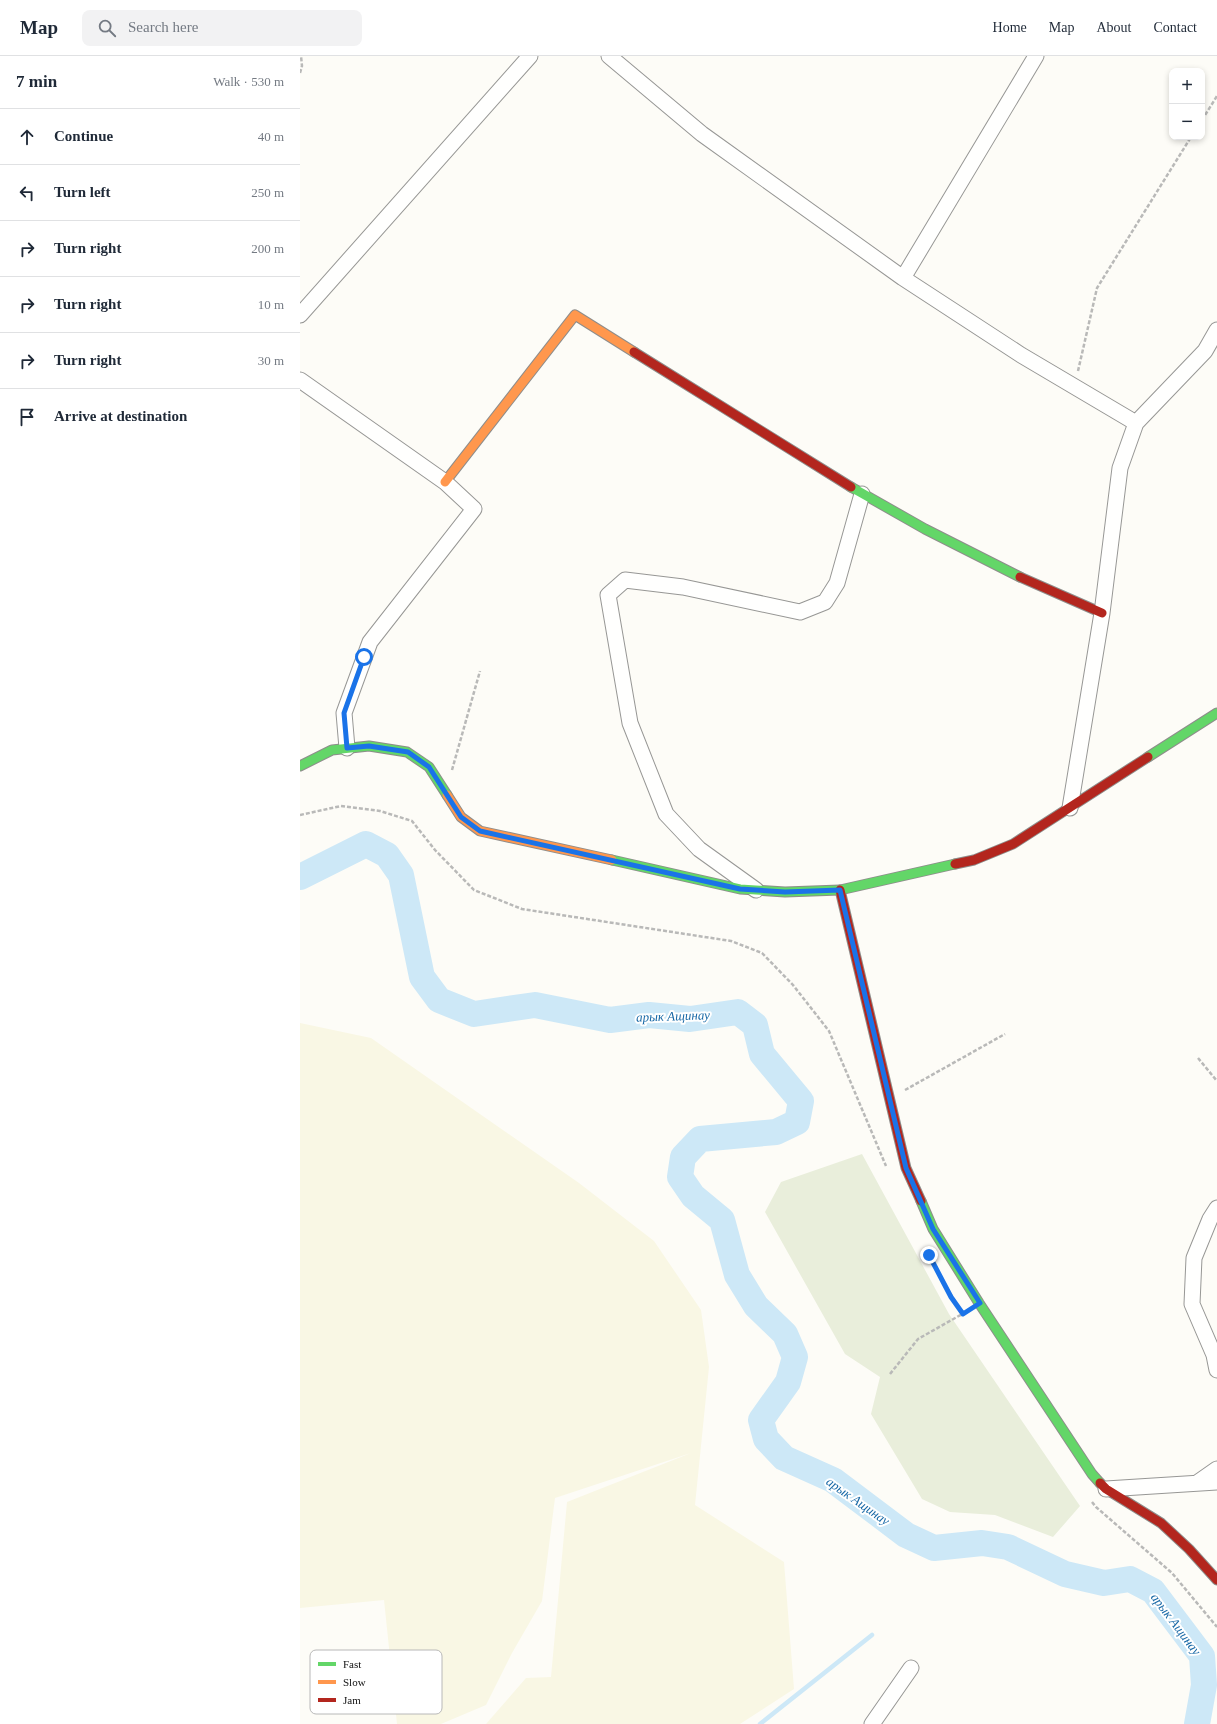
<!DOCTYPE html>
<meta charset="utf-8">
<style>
:root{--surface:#fff;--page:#f2f2f3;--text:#1f2937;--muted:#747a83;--line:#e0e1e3}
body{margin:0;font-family:Georgia,serif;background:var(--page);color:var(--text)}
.controls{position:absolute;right:12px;top:12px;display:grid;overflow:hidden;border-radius:8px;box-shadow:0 2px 6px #0003}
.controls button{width:36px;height:36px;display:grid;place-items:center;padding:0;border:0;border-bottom:1px solid var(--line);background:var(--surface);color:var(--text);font:20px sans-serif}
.stop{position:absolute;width:12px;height:12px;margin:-9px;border:3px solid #1a73e8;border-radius:50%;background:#fff}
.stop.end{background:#1a73e8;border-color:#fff;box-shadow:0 1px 4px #0008}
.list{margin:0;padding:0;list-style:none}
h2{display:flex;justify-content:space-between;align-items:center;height:52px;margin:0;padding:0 16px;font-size:17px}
h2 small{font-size:13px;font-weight:400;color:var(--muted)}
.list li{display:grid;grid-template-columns:26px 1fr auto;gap:12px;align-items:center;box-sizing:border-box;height:56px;padding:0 16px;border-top:1px solid var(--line)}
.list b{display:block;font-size:15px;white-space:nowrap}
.list em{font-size:13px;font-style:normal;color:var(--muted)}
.icon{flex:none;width:22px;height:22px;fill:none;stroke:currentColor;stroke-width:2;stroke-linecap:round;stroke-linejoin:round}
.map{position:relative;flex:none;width:917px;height:1668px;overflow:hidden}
header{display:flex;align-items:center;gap:24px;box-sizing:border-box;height:56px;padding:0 20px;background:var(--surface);border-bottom:1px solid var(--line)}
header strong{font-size:19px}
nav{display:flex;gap:22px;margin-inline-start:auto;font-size:14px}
.search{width:280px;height:36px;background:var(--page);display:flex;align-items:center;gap:10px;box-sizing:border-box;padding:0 14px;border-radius:8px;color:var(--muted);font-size:15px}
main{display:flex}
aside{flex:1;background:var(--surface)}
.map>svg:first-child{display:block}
</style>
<header>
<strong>Map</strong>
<div class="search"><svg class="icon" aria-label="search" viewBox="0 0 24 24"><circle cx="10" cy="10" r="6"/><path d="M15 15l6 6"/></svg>Search here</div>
<nav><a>Home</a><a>Map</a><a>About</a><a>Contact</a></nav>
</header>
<main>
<aside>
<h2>7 min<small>Walk · 530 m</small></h2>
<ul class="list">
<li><svg class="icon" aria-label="ahead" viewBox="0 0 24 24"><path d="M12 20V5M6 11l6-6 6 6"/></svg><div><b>Continue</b></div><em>40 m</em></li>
<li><svg class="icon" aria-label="left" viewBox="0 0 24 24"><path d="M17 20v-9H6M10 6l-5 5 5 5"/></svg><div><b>Turn left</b></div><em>250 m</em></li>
<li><svg class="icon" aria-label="right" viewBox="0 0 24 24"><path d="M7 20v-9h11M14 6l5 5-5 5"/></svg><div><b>Turn right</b></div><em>200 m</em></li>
<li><svg class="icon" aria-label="right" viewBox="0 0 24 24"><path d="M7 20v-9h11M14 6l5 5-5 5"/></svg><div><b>Turn right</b></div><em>10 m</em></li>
<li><svg class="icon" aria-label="right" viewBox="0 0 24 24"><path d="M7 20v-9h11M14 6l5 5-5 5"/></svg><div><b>Turn right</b></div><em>30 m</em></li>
<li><svg class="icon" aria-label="arrive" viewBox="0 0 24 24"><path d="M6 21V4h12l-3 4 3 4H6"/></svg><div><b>Arrive at destination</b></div></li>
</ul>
</aside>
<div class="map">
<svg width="917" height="1668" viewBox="0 0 917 1668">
<rect width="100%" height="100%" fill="#fdfcf7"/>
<path fill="#f9f7e4" d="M0,967L71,982L279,1127L354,1185L401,1254L409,1311L395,1449L484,1506L494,1633L440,1668H186L226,1622L251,1621L267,1446L391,1397L255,1442L242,1545L212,1597L186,1649L141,1668H97L84,1544L0,1552Z"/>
<path fill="#e9eedb" d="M562,1098L649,1258L780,1450L753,1481L695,1459L650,1456L622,1443L571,1358L580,1321L545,1298L465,1156L481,1126Z"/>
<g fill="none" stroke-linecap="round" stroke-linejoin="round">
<path stroke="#cde8f7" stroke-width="4.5" d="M460,1668L572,1579"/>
<path stroke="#cde8f7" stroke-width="26" d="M0,821L66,788L87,799L101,819L122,921L139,944L174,958L235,949L310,964L349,959L390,963L438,956L455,969L462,998L501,1045L497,1066L476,1076L400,1083L383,1101L380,1121L393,1140L422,1164L437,1219L456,1250L485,1278L495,1301L488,1326L461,1364L466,1383L484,1402L533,1424L606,1479L634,1492L682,1487L708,1491L765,1518L804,1527L830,1523L853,1535L902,1600L904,1629L897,1668"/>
<g stroke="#979795" stroke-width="17">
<path id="street" d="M309,0L402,78L603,222L721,299L836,367
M603,222L736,0
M0,259L230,0
M0,324L145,426L174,453L70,586L44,657L47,692
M770,752L802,557L820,412L836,367L905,295L917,274
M456,834L399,793L366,758L330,667L308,539L325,524L383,531L500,556L525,546L537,527L562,438
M917,1152L910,1163L894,1202L892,1248L914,1299L917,1314
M897,1427L917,1413
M806,1433L917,1426
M572,1668L611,1612"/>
</g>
<g stroke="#8e8d8b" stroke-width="11">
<path id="fast" d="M551,431L625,473L720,521
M848,701L917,657
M0,710L32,694L69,690L107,696L129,711L147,739
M312,804L440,833L485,836L540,834L655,808
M621,1145L633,1173L679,1247L792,1418L800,1427"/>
</g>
<g stroke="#8e8d8b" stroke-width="11">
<path id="slow" d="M145,426L275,259L334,296
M147,739L161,761L180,775L312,804"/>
</g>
<g stroke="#8e8d8b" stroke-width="11">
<path id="jam" d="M334,296L551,431
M720,521L802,557
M655,808L674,804L713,788L848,701
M540,834L606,1112L621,1145
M800,1427L806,1433L861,1467L889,1493L917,1524"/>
</g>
<path stroke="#b9b9b8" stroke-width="2.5" stroke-dasharray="4 2" stroke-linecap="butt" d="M0,17L2,10L1,0
M902,64L917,40
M778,315L797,232L891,81
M152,714L180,615
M0,759L41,750L80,755L112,765L135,794L174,834L222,853L431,885L462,897L493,929L529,975L586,1110
M898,1002L917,1025
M605,1034L705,978
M644,1227L662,1257
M590,1318L618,1283L664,1257
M792,1446L796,1451L872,1517L917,1571"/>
<use href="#street" stroke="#fffffe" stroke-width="15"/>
<use href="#fast" stroke="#63d668" stroke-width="9"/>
<use href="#slow" stroke="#ff974d" stroke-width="9"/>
<use href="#jam" stroke="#b3261e" stroke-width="9"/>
</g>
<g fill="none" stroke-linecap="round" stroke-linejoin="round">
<path stroke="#1a73e8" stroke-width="5" d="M64,601L44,657L47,692L69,690L108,696L129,711L161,761L180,775L440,833L485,836L540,834L606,1112L633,1173L680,1247L663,1258L651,1241L629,1199"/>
</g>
<g text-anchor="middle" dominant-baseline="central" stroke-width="4" stroke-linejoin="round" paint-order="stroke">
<g font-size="13" font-style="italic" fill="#1768a6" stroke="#fff">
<text transform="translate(373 960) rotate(-2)">арык Ащинау</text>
<text transform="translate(558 1445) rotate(35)">арык Ащинау</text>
<text transform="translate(876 1568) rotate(53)">арык Ащинау</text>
</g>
</g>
<rect x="10" y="1594" width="132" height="64" rx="6" fill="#fff" stroke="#b8b8b8" stroke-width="1"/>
<rect x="18" y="1606" width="18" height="4" fill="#63d668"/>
<rect x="18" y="1624" width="18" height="4" fill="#ff974d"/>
<rect x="18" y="1642" width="18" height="4" fill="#b3261e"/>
<g font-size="11" fill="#111">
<text x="43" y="1612">Fast</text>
<text x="43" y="1630">Slow</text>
<text x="43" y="1648">Jam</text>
</g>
</svg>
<div class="controls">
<button>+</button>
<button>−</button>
</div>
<div class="stop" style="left:64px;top:601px"></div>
<div class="stop end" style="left:629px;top:1199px"></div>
</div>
</main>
